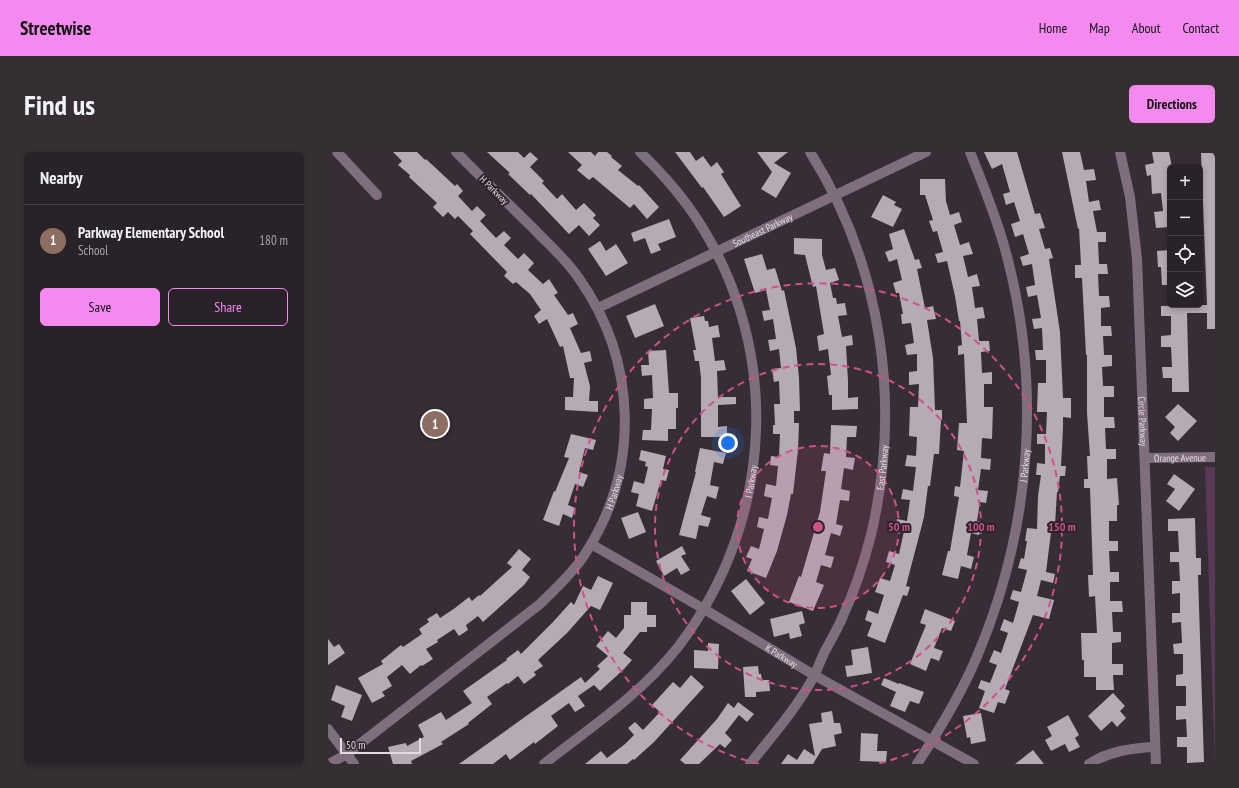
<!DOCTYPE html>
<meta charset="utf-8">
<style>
:root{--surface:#292228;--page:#352f34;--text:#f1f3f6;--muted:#a5a4a8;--line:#453f45;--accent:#f489f0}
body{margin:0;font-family:"PT Sans Narrow",sans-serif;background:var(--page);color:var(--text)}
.controls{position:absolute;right:12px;top:12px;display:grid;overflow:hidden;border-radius:6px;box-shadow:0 2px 6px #0003}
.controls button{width:36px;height:36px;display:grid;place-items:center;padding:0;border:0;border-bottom:1px solid var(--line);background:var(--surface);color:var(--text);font:20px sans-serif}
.scale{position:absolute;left:12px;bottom:10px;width:81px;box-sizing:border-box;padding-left:4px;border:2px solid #e2dce2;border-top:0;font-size:11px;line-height:14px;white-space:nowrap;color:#e2dce2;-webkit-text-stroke:3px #2d232c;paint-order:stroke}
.you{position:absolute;left:400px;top:291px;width:14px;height:14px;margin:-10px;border:3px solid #fff;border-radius:50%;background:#1a73e8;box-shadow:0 0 0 6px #1a73e833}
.badge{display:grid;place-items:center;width:26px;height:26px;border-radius:50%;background:var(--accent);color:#fff;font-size:13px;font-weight:700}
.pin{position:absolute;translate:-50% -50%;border:2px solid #fff;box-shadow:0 1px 4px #0006}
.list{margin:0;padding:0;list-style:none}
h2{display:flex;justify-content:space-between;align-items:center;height:52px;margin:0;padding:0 16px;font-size:17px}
h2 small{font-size:13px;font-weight:400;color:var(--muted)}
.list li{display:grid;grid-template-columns:26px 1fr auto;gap:12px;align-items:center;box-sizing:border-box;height:72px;padding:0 16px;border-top:1px solid var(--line)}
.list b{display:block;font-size:15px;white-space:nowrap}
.list p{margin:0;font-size:13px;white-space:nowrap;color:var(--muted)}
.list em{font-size:13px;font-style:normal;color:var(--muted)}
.actions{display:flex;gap:8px;padding:12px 16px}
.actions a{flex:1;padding:9px 0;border:1px solid var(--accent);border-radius:6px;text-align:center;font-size:14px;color:var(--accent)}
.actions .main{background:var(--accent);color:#111}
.icon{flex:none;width:22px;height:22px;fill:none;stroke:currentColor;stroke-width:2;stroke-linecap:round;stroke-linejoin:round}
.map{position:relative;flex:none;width:887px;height:612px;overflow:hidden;border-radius:6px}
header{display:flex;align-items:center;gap:24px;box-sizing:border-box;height:56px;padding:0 20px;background:var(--accent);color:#111}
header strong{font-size:19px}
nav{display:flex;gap:22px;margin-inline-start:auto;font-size:14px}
.intro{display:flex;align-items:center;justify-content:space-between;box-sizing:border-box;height:96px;padding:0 24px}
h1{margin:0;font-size:28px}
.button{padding:10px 18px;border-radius:6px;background:var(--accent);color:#111;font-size:14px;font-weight:700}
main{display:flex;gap:24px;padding:0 24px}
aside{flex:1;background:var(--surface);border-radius:6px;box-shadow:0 2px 6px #0003}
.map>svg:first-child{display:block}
</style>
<header>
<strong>Streetwise</strong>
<nav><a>Home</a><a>Map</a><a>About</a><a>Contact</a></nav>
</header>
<div class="intro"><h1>Find us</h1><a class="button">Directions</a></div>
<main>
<aside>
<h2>Nearby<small></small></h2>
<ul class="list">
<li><span class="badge" style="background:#8d6e63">1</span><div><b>Parkway Elementary School</b><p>School</p></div><em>180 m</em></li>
</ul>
<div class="actions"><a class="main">Save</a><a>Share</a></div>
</aside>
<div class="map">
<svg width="887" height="612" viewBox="0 0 887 612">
<rect width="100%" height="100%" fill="#372d36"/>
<path fill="#5a3858" d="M877,315H887V612Z"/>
<path fill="#b6aab5" d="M65,0H89L97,8L98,7L127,34L129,32L135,39L130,44L144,59L149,54L158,63L152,69L168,86L176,79L183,86L176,93L190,107L196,101L206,111L200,118L215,132L221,127L230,141L226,143L240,163L245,161L250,172L242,176L253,201L262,199L264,209L256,211L262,234L261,249H270V260L237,258V245H245L246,226H242L235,194L232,195L219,167L211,172L206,164L213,158L202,142L188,130L185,132L176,124L179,120L142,82L145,79L130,64L127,67L120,60L115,65L105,55L109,51L81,25L82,23L70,13L74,9Z
M159,0H190L196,6L202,0L210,7L202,15L216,29L214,31L229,47L234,42L248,58L256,51L268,63L265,66L272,73L261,84L251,73L241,82L203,42L202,43L180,22L182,21Z
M240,0H263L267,4L270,0H279L284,4L283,5L294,14L290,18L310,34L311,33L331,55L319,67L306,52L302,56L265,25L261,28L249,18L254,13Z
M347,0H362L368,9L375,4L383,15L389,10L396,20L393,22L413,54L396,65L375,35L374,36Z
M429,0H460L446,11L463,21L448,46L433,37L444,20Z
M656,0H689L707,62L712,61L717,76L711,77L717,97L722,96L725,106L721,107L732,180L735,246H743V266L735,265V276L733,314H738L737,324H732L730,340H729L727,373H724L718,420L727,422L725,431L713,428L709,444L726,448L721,467L705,463L677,537L682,539L677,552L670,550L666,561L651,556L657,539L650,536L653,528L662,531L669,513L661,510L666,498L673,501L680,481L672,478L676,467L685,471L691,450L682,447L685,438L693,440L699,418L690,416L693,406L696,407L699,389H697L699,376L709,377L710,344L713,323H708L709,311L717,312V292H709V282H718L719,260H709L710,231H718V208H708L707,198H715L714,176L706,177L704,167L713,166L709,143L700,145L698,135L707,133L704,112L695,114L692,105L701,102L695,82L687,85L683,72L692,69L686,50L678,53L675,42L682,40L674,12L664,17Z
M734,0H752L756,18L766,17L768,28L758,29L761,50L771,48L773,58L765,59L769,80H778V90H770L771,112H779L780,122H770L771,144H781L782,155L773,156V174H783L784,184H775L776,203H784V214L774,215L775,234H786V245H776V265H786L787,276H777L778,297H788V307H779V327L789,326L791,353H789V369H781V389H790V399H781L782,420H791V430H782V449H794L795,460H784L785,480H793V490L784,491V512H795V523H785L786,538H768V525H756V508H754L753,481H769L767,444L761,445L760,423H765L762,336H756V327H760L759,304H762L759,261V203H758L754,126H747V113H753L751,76L750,77Z
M824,0H841L844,15H842V75L828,76L826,60L835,59L833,41L824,42L823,23L819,24L817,13L826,11Z
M873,1H887V177H879V161H859L861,240H844V226H835L834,215H844L843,195H833V184L843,183V164H833V154L879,153Z
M592,27H617L618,49L622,63L631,60L634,70L626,73L632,93L641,90L645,102L635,104L640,125L649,122L652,134L644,135L647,156L655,155L657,166L649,167L651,189H661L662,199L653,200L654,221L664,220V232H656V255H665L664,287L654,286L653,306L663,307L662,318L653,317L650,338L660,339L658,351L652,350L649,369L654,370L651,383L643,381L639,403L646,405L643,417L633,414L630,427L614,423L620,399H622L631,345L626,344L627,334L632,335L636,299L629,298L631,271H639L636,202L630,203V194L634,193L632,169H631L627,144L619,109L610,111L607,102L615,100L609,79L605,80L601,69L605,68L597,43H592Z
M555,43L568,50L566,53L574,57L565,75L543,65Z
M341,67L348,85L330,92L333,98L323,102L317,86L306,90L303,81Z
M576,77L587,108L591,107L594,116L589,117L597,156L605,154L608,167L599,168L605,206L607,258H614V268H613L611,302H606L602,334H600L596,365L578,434L582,435L579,444L575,443L557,491L539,484L544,471L537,468L540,458L550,462L556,443L547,440L552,426L562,429L567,413L558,410L561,399L571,402L576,379L567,377L569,367L579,369L582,348L573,347L575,337L585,339L588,315L577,314L579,303L588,304L589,285L581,284L582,255H590L591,232L581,233V220L589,219V202L579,203L577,193L586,191L583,171L574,172L573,162H575L571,141H568L565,131L574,128L569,107L561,110L557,100L565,97L561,82Z
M466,86L494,87V103L498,118L507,116L511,128L502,131L505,146H508L509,152L517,151L519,163L510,164L514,185L524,183L525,193L518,194L520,229V246L530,245V257L504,258V243H501L499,224L503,223L500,197L491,199L489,184L496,182L488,134L485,135L477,103L466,102Z
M272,89L278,99L288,92L300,111L278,124L260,97Z
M842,98V133H834L833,115H830L829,99Z
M434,102L439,118L447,116L454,139L456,138L468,196L471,226L472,259H466V271H471L470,298L465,342H463L459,363L449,399L438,426L419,419L424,407L418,405L423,394L431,397L436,377L429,375L431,365L440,367L444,346L436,344L438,332L448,334L450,314L442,313L443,304L451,305L452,282H445V273H447L446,252H452L451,229L446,230L444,217L453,216L451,197L442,199L440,188L448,187L445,167L436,169L434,159L442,158L438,138L427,141L416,107Z
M327,152L336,174L307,186L298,164Z
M376,164L377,169H380L381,175L390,173L392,185L384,186L387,209L396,208L398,218L389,219L390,245H408V252L390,253V275L399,274V285H373V226L371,209H367L365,198H368L362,166Z
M338,198L341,241H350V256H348V277H340V289L314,288L315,278H323L324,257H316V247L325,246L324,223L314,224L313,213H321L320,199Z
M850,252L869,269L850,289L842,281L847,275L837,265Z
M503,273L529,274L528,285H519L518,305L527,306L525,318L516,316L513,337L522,339L521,349L512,348L508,372L515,374L512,384L503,381L497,403L506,405L503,416L493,413L488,430L496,433L485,459L461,450L471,424L473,425L492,360L498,319H493L496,301L502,302Z
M243,282L268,288L265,298L257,296L251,320L260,323L255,335L247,332L240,353L247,356L244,366L235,362L231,374L215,368L226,339L227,340L241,306L236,305Z
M372,296L398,301L395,312L386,310L382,333L391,335L388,347L379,344L373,363L383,366L380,375L371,373L368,387L351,383L368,320H367Z
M313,298L338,304L335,317L341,318L338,329L333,328L324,359L308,354L311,342L303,340L306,329L316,332L320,315L317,314L318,310L311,308Z
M846,322L867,337L851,359L838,349L847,337L839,332Z
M310,360L318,380L301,387L293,366Z
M867,366L868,406H873V423H870L876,610L859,611V595H849V585H859L858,567L848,568V554H858V534H848V523L855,522V502H846L845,492L854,491L853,470L844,471V461H852V441L844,442V429H852L851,410H842V400H851L850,379H840V367Z
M354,394L358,402L353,404L362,418L353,423L349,416L336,424L328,409Z
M191,397L203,407L194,418L202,425L196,433L155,470L150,464L138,473L140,478L131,484L126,477L109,488L110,490L98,497L105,507L94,514L93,513L82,522L74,513L59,525L64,534L54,540L57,544L44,551L30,526L55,512L53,509L73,493L75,495L94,482L91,477L101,470L99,467L109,461L112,466L127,456L141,445L144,449L151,443L152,444L184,415L179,411Z
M270,424L285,431L272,458L263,454L239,481L210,508L215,514L206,520L208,523L196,532L190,524L180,532L179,531L159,545L164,552L140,571L141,572L113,590L115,592L83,609L84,612H65L60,595L78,591L79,594L96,585L90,573L113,560L118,568L144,551L135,539L179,508L178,507L190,498L193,502L225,470L243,450L246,453L255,434L263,438Z
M418,427L437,451L422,463L403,439Z
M303,450H319V463H328V475H319V480H312L295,501L304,508L296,517L272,539L266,533L250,544L257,554L247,560L241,551L223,564L230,574L207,592L206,590L182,608L178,602L165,612H131L253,525L257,531L272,517L269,514L280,504L268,494L280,479L288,486L296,476V463H303Z
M597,457L627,469L623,479L614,476L606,496L615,499L611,509L603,506L598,519L582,512L598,473L592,471Z
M474,459L477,471L471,473L474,484L462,487L461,481L446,485L442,467Z
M0,487L6,495L11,492L17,501L0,513Z
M380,491L391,492L390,517L366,516V498L380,499Z
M540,495L544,521L519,525L517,514L525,513L523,498Z
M430,514L431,522H433L434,528H441L442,539L428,540V545H417L415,515Z
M363,523L376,535L326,590L306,608L305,607L299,612H257L273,599L279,606L297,592L306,583L300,576L307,570L315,578L332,560L324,553L345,530L352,536Z
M556,526L571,532V531L596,540L591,552L582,549L577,560L562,554L568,540L553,533Z
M8,533L34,543L24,569L13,565L17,554L3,548Z
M785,541L797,554L792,559L798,566L789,575L784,569L773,579L760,564Z
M410,550L426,562L419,570L411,563L397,581L404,588L397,596L392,592L371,612H357L352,608L389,567L400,551L406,556Z
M504,559L506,571H512L514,581L506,583L508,594L494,597L485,612H453L460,602L469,608L476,597L487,604L481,572L494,570L493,561Z
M653,561L658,589L643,592L642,585L639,586L635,564Z
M740,563L751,583L747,586L752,595L741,600L737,592L723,599L717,588L724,584L719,575Z
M533,581L550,582L549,599H559L558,610L532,609Z
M705,598L716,612H687Z"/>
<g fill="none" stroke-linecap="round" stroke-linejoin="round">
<g stroke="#7f6e7e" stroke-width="10">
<path d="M9,0L49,43"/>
<path id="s1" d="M792,0L802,45L809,107L828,612"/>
<path id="s2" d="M270,156L598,0"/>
<path id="s3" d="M817,306L887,305"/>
<path id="s4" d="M263,392L376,457L486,523L646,612"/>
<path d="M0,577L26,612"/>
<path id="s5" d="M1,612L19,602L212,452C227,437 243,423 255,405C313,319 310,209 250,125C237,106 219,91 203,74C178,50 153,25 128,0"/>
<path id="s6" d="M216,612C262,576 313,542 350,495C449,365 456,188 360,54C346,35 330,17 312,0"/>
<path id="s7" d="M422,612C444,584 469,556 486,524C490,516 493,507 497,499C503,488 510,476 515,464C527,438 536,410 543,383C574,252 554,114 482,0"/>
<path id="s8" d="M589,612C612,577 634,541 650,502C704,374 714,231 677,97C668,64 655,32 642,0"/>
<path d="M761,612C781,599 804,596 827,595"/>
</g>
</g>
<circle cx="490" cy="375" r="81" fill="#cc5384" fill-opacity=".12"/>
<g fill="none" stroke="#cc5384" stroke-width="2" stroke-dasharray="7 5">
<circle cx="490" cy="375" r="81"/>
<circle cx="490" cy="375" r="163"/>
<path d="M431 612A244 244 0 1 1 549 612"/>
</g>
<g text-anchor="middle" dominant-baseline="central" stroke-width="4" stroke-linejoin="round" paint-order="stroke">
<g font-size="10" fill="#e2dce2" stroke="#2d232c">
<text transform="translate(166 38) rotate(45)">H Parkway</text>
<text stroke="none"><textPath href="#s2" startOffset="182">Southeast Parkway</textPath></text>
<text stroke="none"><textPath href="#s1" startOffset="271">Circle Parkway</textPath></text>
<text stroke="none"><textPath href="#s3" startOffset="35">Orange Avenue</textPath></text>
<text stroke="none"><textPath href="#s8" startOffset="321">J Parkway</textPath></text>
<text stroke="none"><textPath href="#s7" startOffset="330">East Parkway</textPath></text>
<text stroke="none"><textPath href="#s6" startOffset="361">I Parkway</textPath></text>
<text stroke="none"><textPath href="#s5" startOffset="401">H Parkway</textPath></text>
<text stroke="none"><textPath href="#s4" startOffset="221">K Parkway</textPath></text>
</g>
</g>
<circle cx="490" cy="375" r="6" fill="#cc5384" stroke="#2d232c" stroke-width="2"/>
<g font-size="12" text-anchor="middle" font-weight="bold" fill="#cc5384" stroke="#2d232c" stroke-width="4" stroke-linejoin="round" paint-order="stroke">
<text x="571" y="379">50 m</text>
<text x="653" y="379">100 m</text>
<text x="734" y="379">150 m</text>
</g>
</svg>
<div class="controls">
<button>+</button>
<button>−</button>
<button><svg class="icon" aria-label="locate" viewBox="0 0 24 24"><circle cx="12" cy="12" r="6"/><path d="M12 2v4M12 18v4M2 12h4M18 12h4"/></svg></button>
<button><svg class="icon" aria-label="layers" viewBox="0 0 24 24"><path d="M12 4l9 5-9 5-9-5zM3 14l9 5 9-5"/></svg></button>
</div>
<div class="scale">50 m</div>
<div class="you"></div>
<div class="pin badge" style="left:107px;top:272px;background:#8d6e63">1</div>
</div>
</main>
